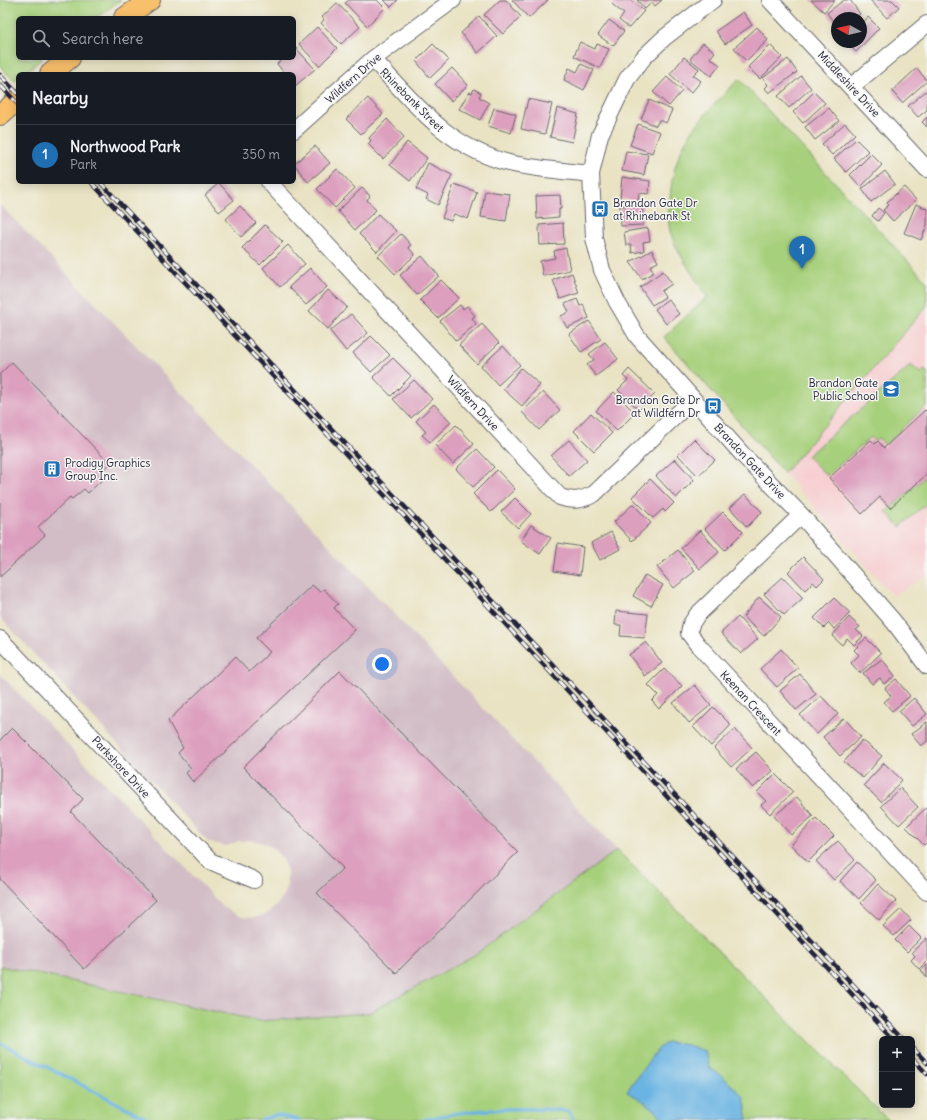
<!DOCTYPE html>
<meta charset="utf-8">
<style>
:root{--surface:#171b24;--page:#20242c;--text:#f1f3f6;--muted:#9ea1a6;--line:#363941;--accent:#1f6fb2}
body{margin:0;font-family:Delius,sans-serif;background:var(--page);color:var(--text)}
.controls{position:absolute;right:12px;bottom:12px;display:grid;overflow:hidden;border-radius:6px;box-shadow:0 2px 10px #0003}
.controls button{width:36px;height:36px;display:grid;place-items:center;padding:0;border:0;border-bottom:1px solid var(--line);background:var(--surface);color:var(--text);font:20px sans-serif}
.compass{position:absolute;left:831px;top:12px;width:36px;height:36px;border-radius:50%;background:var(--surface);box-shadow:0 2px 10px #0003;rotate:278deg}
.you{position:absolute;left:382px;top:664px;width:14px;height:14px;margin:-10px;border:3px solid #fff;border-radius:50%;background:#1a73e8;box-shadow:0 0 0 6px #1a73e833}
.badge{display:grid;place-items:center;width:26px;height:26px;border-radius:50%;background:var(--accent);color:#fff;font-size:13px;font-weight:700}
.pin{position:absolute;translate:-50% -33px;filter:drop-shadow(0 1px 2px #0008)}
.pin::after{content:'';position:absolute;top:21px;width:14px;height:12px;background:inherit;clip-path:polygon(0 0,100% 0,50% 100%)}
.list{margin:0;padding:0;list-style:none}
h2{display:flex;justify-content:space-between;align-items:center;height:52px;margin:0;padding:0 16px;font-size:17px}
h2 small{font-size:13px;font-weight:400;color:var(--muted)}
.list li{display:grid;grid-template-columns:26px 1fr auto;gap:12px;align-items:center;box-sizing:border-box;height:60px;padding:0 16px;border-top:1px solid var(--line)}
.list b{display:block;font-size:15px;white-space:nowrap}
.list p{margin:0;font-size:13px;white-space:nowrap;color:var(--muted)}
.list em{font-size:13px;font-style:normal;color:var(--muted)}
.icon{flex:none;width:22px;height:22px;fill:none;stroke:currentColor;stroke-width:2;stroke-linecap:round;stroke-linejoin:round}
.map{position:relative;flex:none;width:927px;height:1120px;overflow:hidden}
.search{position:absolute;background:var(--surface);box-shadow:0 2px 10px #0003;left:16px;top:16px;width:280px;height:44px;display:flex;align-items:center;gap:10px;box-sizing:border-box;padding:0 14px;border-radius:6px;color:var(--muted);font-size:15px}
.panel{position:absolute;background:var(--surface);box-shadow:0 2px 10px #0003;left:16px;top:72px;width:280px;height:112px;border-radius:6px}
.map>svg:first-child{display:block}
</style>
<div class="map">
<svg width="927" height="1120" viewBox="0 0 927 1120">
<rect width="100%" height="100%" fill="#f6f6f2"/>
<filter id="ink" filterUnits="userSpaceOnUse"><feTurbulence type="fractalNoise" baseFrequency=".025" numOctaves="2"/><feDisplacementMap in="SourceGraphic" scale="8" xChannelSelector="R" yChannelSelector="G"/><feConvolveMatrix kernelMatrix="1 2 1 2 8 2 1 2 1" color-interpolation-filters="sRGB"/></filter>
<filter id="wash" filterUnits="userSpaceOnUse"><feTurbulence type="fractalNoise" baseFrequency=".012" numOctaves="4" result="noise"/><feDisplacementMap in="SourceGraphic" scale="16" xChannelSelector="R" yChannelSelector="G"/><feGaussianBlur stdDeviation="0.9" result="paint"/><feColorMatrix in="noise" values="0 0 0 0 0 0 0 0 0 0 0 0 0 0 0 0 0 1.4 0 .05"/><feComposite in="paint" operator="in"/></filter>
<g filter="url(#wash)">
<rect width="100%" height="100%" fill="#e9e3c3"/>
<path fill="#f7cfd1" d="M927,306V575L893,596L784,473Z"/>
<path fill="#d2bdc6" d="M0,205L319,535L617,850L476,954L369,1013L260,1021L0,966V674L224,908L241,917L254,918L266,914L276,906L284,896L287,884V871L283,859L274,849L264,843L251,840L238,841L227,846L208,842L0,617Z"/>
<path fill="#a7d07b" stroke="#64795b" d="M0,0H121L96,18H18V58H43L24,74H18V78L14,81L0,66Z
M739,79L927,282V306L784,473L664,337L707,297C696,278 671,246 669,225C668,217 669,208 670,200C673,142 701,118 739,79Z
M911,365L921,373L925,370L927,372V405L885,445L879,438L875,442L871,437L827,476L807,456Z
M927,475V503L900,527L886,512Z
M617,850L888,1120H0V966L260,1021L369,1013L476,954Z"/>
<path fill="#6ab4e2" stroke="#466b8e" d="M667,1042L687,1045L705,1051L709,1068L721,1075L744,1097L748,1120H664C654,1107 641,1099 627,1092C632,1082 639,1075 645,1066C653,1055 655,1050 667,1042Z"/>
<g fill="none" stroke-linecap="round" stroke-linejoin="round">
<path stroke="#6ab4e2" stroke-width="3.5" d="M0,1043L150,1120
M262,1120L276,1115L299,1120
M424,1120C467,1108 524,1107 568,1111L574,1120"/>
</g>
<g id="blocks">
<path fill="#dc9fbd" d="M349,0H377L385,8L367,26L345,3Z
M384,0H398L391,7Z
M500,0H506L521,17L503,34L484,15Z
M512,0H548L529,18Z
M616,0H630L644,11L629,28L619,20L624,14L612,4Z
M637,0H662L655,6L652,2L645,9Z
M811,0H835L824,12Z
M844,0H850L860,14L855,18H837V22L835,24L827,13Z
M870,0H892L899,7L887,18Z
M337,3L360,27L341,44L321,23L324,20L322,17Z
M743,12L752,25L725,44L716,31Z
M479,16L497,36L478,53L461,33Z
M868,17L879,28L856,52L846,42H861V25Z
M609,20L624,31L613,46L598,35Z
M317,27L337,48L319,66L299,44Z
M757,27L768,40L746,61L734,48Z
M580,42L595,49L597,44L609,49L600,68L574,56Z
M703,43L715,52L710,58L720,65L711,76L690,59Z
M433,44L449,60L430,78L416,61Z
M770,45L782,57L760,79L748,67Z
M296,48L315,69L295,86L294,74H285L277,64L284,58H294V50Z
M684,57L699,69L693,75L701,81L691,93L670,74Z
M788,59L797,72L769,93L765,88L768,85L763,78Z
M581,64L594,70L584,90L564,80L569,68L577,72Z
M452,68L468,85L451,101L435,84Z
M917,68L927,81L902,103L892,91Z
M801,76L811,88L789,108L778,96Z
M667,77L682,91L669,106L653,92Z
M474,89L481,93L479,97L489,103L480,120L459,109L469,92L472,93Z
M927,90V110L918,117L908,106Z
M814,92L825,103L803,123L793,112Z
M368,98L383,114L361,134L346,119Z
M528,99L552,104L545,134L521,129Z
M649,100L672,110L666,123L659,120L656,126L641,119Z
M494,108L516,114L511,133L488,126Z
M557,108L578,114L572,142L550,137Z
M829,108L839,121L815,140L805,127Z
M927,117V127L922,122Z
M387,119L404,137L383,159L368,144L371,141L369,138Z
M845,123L855,134L832,155L822,144Z
M638,124L660,132L652,153L630,145Z
M856,139L868,151L846,172L834,159Z
M407,142L427,158L410,181L390,165Z
M315,146L330,163L308,182L294,164Z
M626,151L648,154L644,175L622,171Z
M871,154L882,165L861,187L850,175Z
M428,163L452,175L438,205L426,199L428,195L416,189Z
M337,169L355,188L335,208L317,189Z
M885,171L895,184L871,202L862,189Z
M622,177L650,181L649,194L639,193L638,201L620,199Z
M219,183L234,200L219,212L205,195Z
M454,184L477,192L468,219L454,214L451,221L442,218Z
M904,187L916,200L893,221L883,210L889,205L887,202Z
M362,188L370,196L367,200L376,210L355,230L338,211Z
M485,191L510,194L506,221L481,217Z
M560,195L561,209H559V217L537,219L536,196Z
M642,204L643,225L621,226L620,206Z
M916,204L927,209V225L921,240L904,233Z
M240,206L256,223L241,237L226,219Z
M878,208L884,213L878,221L872,216Z
M378,214L396,231L377,252L359,234Z
M563,223L564,244L540,245L539,225Z
M265,225L283,242L260,265L242,248Z
M648,228L650,241L643,242L644,251L632,253L631,245H626L624,232Z
M401,234L411,245L408,247L415,255L395,274L378,256Z
M288,245L305,264L280,287L263,268Z
M566,248L570,270L543,276L540,261L555,258L554,251Z
M652,250L658,262L650,266L654,272L642,279L630,262Z
M422,256L439,276L417,295L400,275Z
M310,268L327,287L306,305L289,287Z
M663,271L672,284L661,291L665,297L652,305L640,287Z
M572,273L579,293L560,299L553,280Z
M441,280L459,298L438,318L420,300Z
M328,290L347,307L328,329L309,311Z
M577,299L580,306L583,304L589,318L567,328L561,316L569,312L565,304Z
M668,299L679,314L666,324L655,309Z
M460,305L463,309L467,306L475,316L472,318L476,324L456,341L440,321Z
M351,314L368,333L346,351L330,331Z
M589,321L601,339L581,352L569,334Z
M482,324L499,343L477,364L459,345Z
M371,336L390,355L371,372L353,353Z
M605,342L618,359L596,376L587,365L594,360L589,354Z
M503,346L520,365L498,385L481,366Z
M393,358L411,376L391,396L373,377Z
M12,362L110,464L99,474L103,479L88,493L84,489L72,499L70,497L38,527L45,535L0,577V374Z
M521,368L540,385L522,406L503,389Z
M629,369L655,394L639,410L618,390L628,380L623,376Z
M414,380L432,399L411,418L393,399Z
M543,392L560,410L539,430L522,412Z
M614,392L635,413L617,431L596,411Z
M434,404L451,422L430,442L422,435L426,432L416,421Z
M925,410L927,412V474L890,508L880,497L862,514L829,478L871,440L875,444L878,441L884,448Z
M591,413L612,433L594,451L574,431Z
M456,425L474,444L453,464L435,445Z
M694,439L715,460L698,476L678,455Z
M569,440L587,460L569,476L551,456Z
M477,449L494,467L473,487L456,469Z
M675,459L694,480L676,498L656,476Z
M497,470L515,489L491,512L473,494Z
M650,479L674,503L665,512L663,509L653,518L632,497Z
M745,494L762,512L747,527L730,508Z
M515,498L531,514L518,528L501,512Z
M633,504L651,523L632,541L614,522Z
M723,512L743,532L725,550L705,529Z
M531,525L551,538L540,554L521,541Z
M700,530L719,552L700,569L681,548Z
M611,532L620,549L600,560L591,543Z
M558,543L583,547L580,575L554,571Z
M678,550L695,571L674,588L657,567Z
M803,557L824,579L817,586L813,582L805,590L788,572Z
M645,575L663,585L651,606L633,596Z
M783,577L803,598L784,615L764,594Z
M312,585L320,592L324,589L338,604L334,608L355,630L193,782L186,773L191,768L178,753L183,748L168,721L235,657L249,672L270,652L256,638Z
M759,597L781,617L764,636L743,617Z
M834,598L850,613L834,629L829,623L824,628L814,618Z
M616,611L648,614L645,638L620,636L621,625H615Z
M738,617L758,639L741,654L721,633Z
M849,617L860,627L856,630L863,636L854,645L847,638L842,645L832,636Z
M866,638L881,653L860,673L851,663L859,655L854,650Z
M646,642L662,663L645,676L629,655Z
M781,649L798,668L777,687L760,669Z
M882,659L895,676L884,684L880,678L872,684L863,673Z
M664,669L682,686L659,709L652,701L658,695L648,685Z
M340,671L518,852L396,973L317,893L343,868L243,767Z
M800,674L816,694L796,710L780,691Z
M896,679L910,696L892,711L884,702L891,696L885,688Z
M695,685L711,705L689,723L673,703Z
M821,696L838,714L817,734L800,715Z
M914,698L927,714L912,726L899,711Z
M713,707L731,725L711,746L693,727Z
M844,718L861,737L840,756L823,737Z
M927,722V741L921,746L911,734Z
M12,728L83,799L71,812L156,900L84,969L0,879V740Z
M735,729L752,748L731,767L714,748Z
M862,740L882,756L863,778L844,762Z
M756,752L773,771L753,788L736,769Z
M884,763L902,780L881,802L864,785Z
M775,774L793,792L770,814L761,805L766,801L757,792Z
M900,788L918,807L899,825L881,806Z
M797,797L813,816L791,835L774,816Z
M927,807V842L924,845L906,827Z
M816,818L834,836L808,862L791,845Z
M838,841L855,860L834,880L816,861Z
M857,862L876,880L859,899L840,881Z
M878,884L896,901L879,920L861,903Z
M901,909L911,920L894,936L883,926Z
M909,926L921,938L907,952L895,940Z
M927,938V961L919,969L911,960L915,956L912,952Z
M927,965V978L921,970Z"/>
</g>
</g>
<g filter="url(#ink)">
<use href="#blocks" fill-opacity="0" stroke="#68666b" stroke-width="1"/>
<g fill="none" stroke-linecap="round" stroke-linejoin="round">
<g stroke="#68666b" stroke-width="18">
<path id="minor" d="M713,0L664,38L644,57L627,79L600,135L591,174L594,238L602,270L617,302L637,336L743,455L801,515L894,622L927,666
M770,0L927,169
M373,59C414,103 447,147 509,163C535,169 564,171 591,174
M852,86L927,24
M294,130L373,59L453,0
M269,182L560,497C573,502 582,500 594,494L693,399
M801,515L697,615L691,624L689,633L698,645L927,892
M0,639L210,861L254,880"/>
</g>
<g stroke="#68666b" stroke-width="22">
<path id="major" d="M124,18L150,0
M50,74L70,58
M0,115L18,100"/>
</g>
<use href="#minor" stroke="#fff" stroke-width="16"/>
<use href="#major" stroke="#f8bf6c" stroke-width="20"/>
<g stroke="#22223b" stroke-width="4.5">
<path id="rail" d="M0,75L18,94
M0,85L18,104
M91,182L894,1039
M100,182L904,1039
M912,1047L927,1063
M912,1058L927,1074"/>
</g>
<use href="#rail" stroke="#f6f6f2" stroke-width="3" stroke-dasharray="9" stroke-linecap="butt"/>
</g>
</g>
<defs>
<g id="bus-square" transform="scale(0.9)"><rect x="-9" y="-9" width="18" height="18" rx="4" fill="#1f6fb2" stroke="#f6f6f2"/><path d="M-5-6H5V4H4V6H2V4H-2V6H-4V4H-5ZM-3.5-4V0h7V-4ZM-3.5 1.2v1.5H-2V1.2ZM2 1.2v1.5H3.5V1.2Z" fill="#fff"/></g>
<g id="school-square" transform="scale(0.9)"><rect x="-9" y="-9" width="18" height="18" rx="4" fill="#1f6fb2" stroke="#f6f6f2"/><path d="M0-5L7-2L0 1L-7-2ZM-4 1L0 2.5L4 1V4Q0 6-4 4Z" fill="#fff"/></g>
<g id="building-square" transform="scale(0.9)"><rect x="-9" y="-9" width="18" height="18" rx="4" fill="#1f6fb2" stroke="#f6f6f2"/><path d="M-4-6H4V6H1V3H-1V6H-4ZM-2.5-4.3h1.7v1.8h-1.7ZM.8-4.3h1.7v1.8H.8ZM-2.5-1h1.7V.8h-1.7ZM.8-1h1.7V.8H.8Z" fill="#fff"/></g>
</defs>
<g fill-rule="evenodd">
<use href="#bus-square" x="600" y="209"/>
<use href="#school-square" x="891" y="389"/>
<use href="#bus-square" x="713" y="406"/>
<use href="#building-square" x="52" y="469"/>
</g>
<g text-anchor="middle" dominant-baseline="central" stroke-width="3" stroke-linejoin="round" paint-order="stroke">
<g font-size="11" fill="#22223b" stroke="#f6f6f2">
<text transform="translate(353 78) rotate(-41)">Wildfern Drive</text>
<text transform="translate(849 84) rotate(47)">Middleshire Drive</text>
<text transform="translate(412 100) rotate(45)">Rhinebank Street</text>
<text transform="translate(473 403) rotate(47)">Wildfern Drive</text>
<text transform="translate(750 461) rotate(47)">Brandon Gate Drive</text>
<text transform="translate(751 703) rotate(47)">Keenan Crescent</text>
<text transform="translate(121 767) rotate(47)">Parkshore Drive</text>
</g>
<g font-size="11" fill="#22223b" stroke="#f6f6f2" text-anchor="start">
<text x="613" y="203">Brandon Gate Dr<tspan x="613" dy="13">at Rhinebank St</tspan></text>
<text x="878" y="383" text-anchor="end">Brandon Gate<tspan x="878" dy="13">Public School</tspan></text>
<text x="700" y="400" text-anchor="end">Brandon Gate Dr<tspan x="700" dy="13">at Wildfern Dr</tspan></text>
<text x="65" y="463">Prodigy Graphics<tspan x="65" dy="13">Group Inc.</tspan></text>
</g>
</g>
</svg>
<div class="controls">
<button>+</button>
<button>−</button>
</div>
<svg class="compass" viewBox="-18 -18 36 36"><path d="M0-13l5 13h-10z" fill="#e53935"/><path d="M0 13l5-13h-10z" fill="#9ea1a6"/></svg>
<div class="you"></div>
<div class="pin badge" style="left:802px;top:269px">1</div>
<div class="search"><svg class="icon" aria-label="search" viewBox="0 0 24 24"><circle cx="10" cy="10" r="6"/><path d="M15 15l6 6"/></svg>Search here</div>
<section class="panel">
<h2>Nearby<small></small></h2>
<ul class="list">
<li><span class="badge">1</span><div><b>Northwood Park</b><p>Park</p></div><em>350 m</em></li>
</ul>
</section>
</div>
